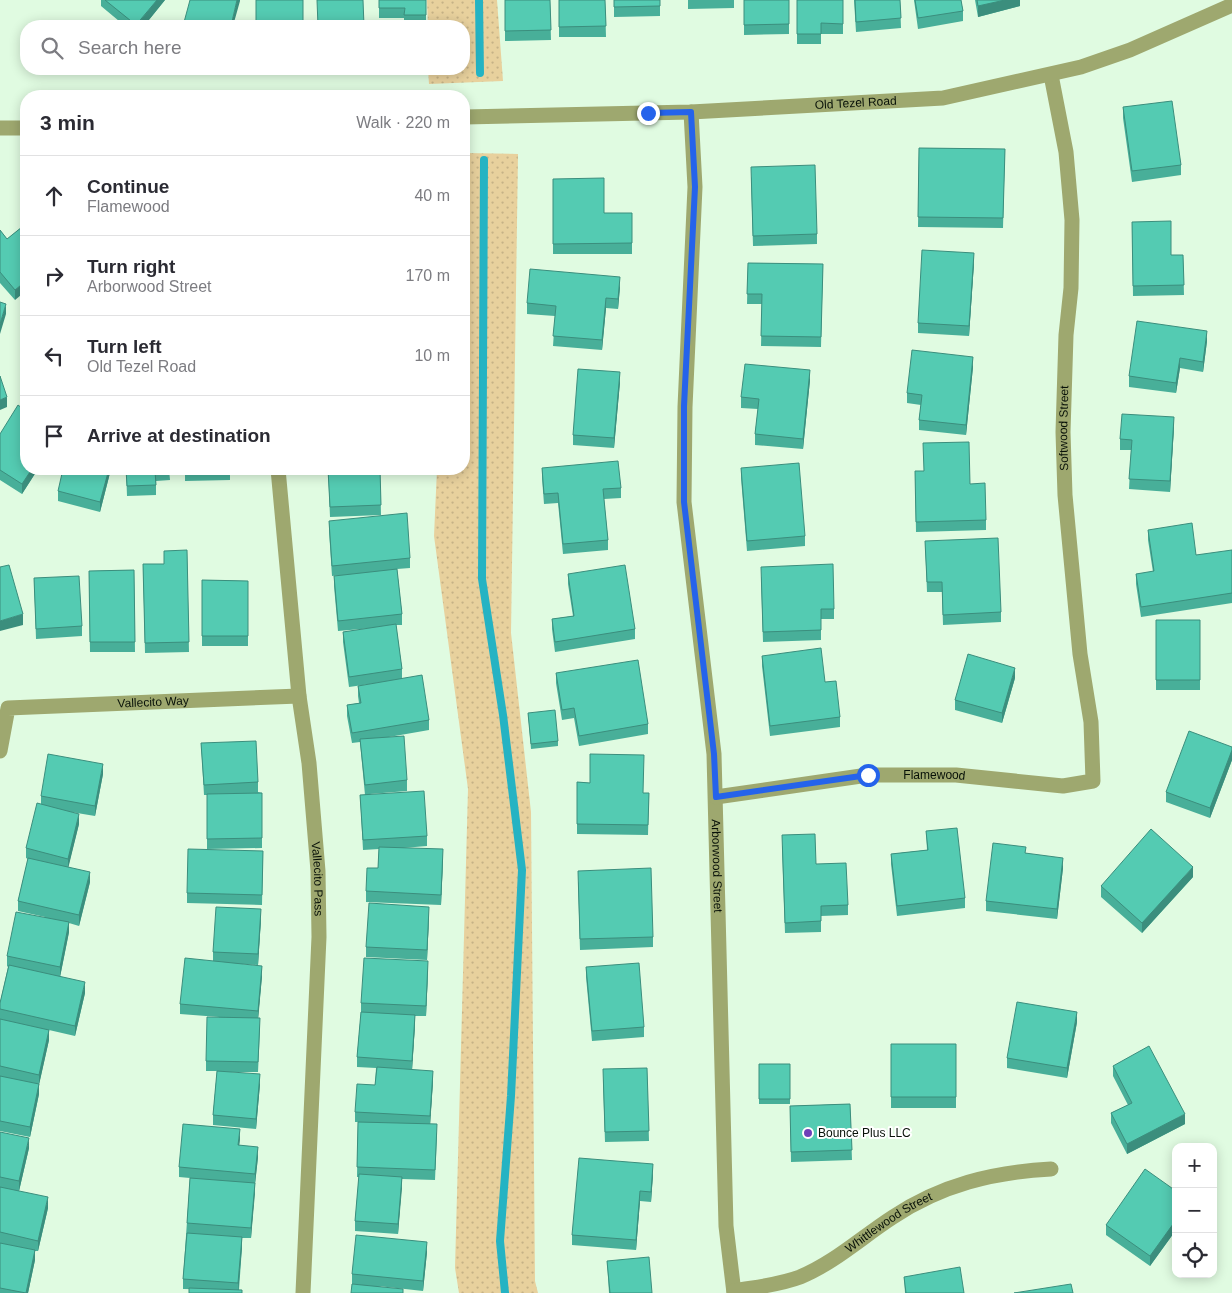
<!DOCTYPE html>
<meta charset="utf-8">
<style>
:root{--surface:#fff;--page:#f7f7f7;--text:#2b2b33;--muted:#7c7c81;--line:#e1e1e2}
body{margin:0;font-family:Arial,sans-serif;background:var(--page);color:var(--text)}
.controls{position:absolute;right:15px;bottom:15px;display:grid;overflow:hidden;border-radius:10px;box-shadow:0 2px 12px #0003}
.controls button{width:45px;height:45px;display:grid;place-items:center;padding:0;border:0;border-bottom:1px solid var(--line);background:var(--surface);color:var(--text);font:25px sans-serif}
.stop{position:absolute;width:15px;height:15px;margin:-11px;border:4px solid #2563eb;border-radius:50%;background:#fff}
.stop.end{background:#2563eb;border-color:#fff;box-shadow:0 1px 5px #0008}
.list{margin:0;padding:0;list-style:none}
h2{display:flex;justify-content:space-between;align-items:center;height:65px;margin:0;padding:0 20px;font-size:21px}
h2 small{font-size:16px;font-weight:400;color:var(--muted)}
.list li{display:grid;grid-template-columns:32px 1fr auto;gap:15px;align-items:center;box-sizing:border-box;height:80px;padding:0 20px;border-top:1px solid var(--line)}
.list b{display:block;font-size:19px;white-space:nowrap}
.list p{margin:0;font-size:16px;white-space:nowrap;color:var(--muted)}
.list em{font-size:16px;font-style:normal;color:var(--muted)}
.icon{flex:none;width:28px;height:28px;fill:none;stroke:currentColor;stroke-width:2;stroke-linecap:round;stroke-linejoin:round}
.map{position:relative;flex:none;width:1232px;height:1293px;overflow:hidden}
.search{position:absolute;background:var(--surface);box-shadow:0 2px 12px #0003;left:20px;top:20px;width:450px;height:55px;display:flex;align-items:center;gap:12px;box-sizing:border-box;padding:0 18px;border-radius:20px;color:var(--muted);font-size:19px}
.panel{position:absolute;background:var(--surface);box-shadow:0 2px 12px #0003;left:20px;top:90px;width:450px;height:385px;border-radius:20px}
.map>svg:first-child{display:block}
</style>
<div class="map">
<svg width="1232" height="1293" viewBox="0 0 1232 1293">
<defs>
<pattern id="grass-dots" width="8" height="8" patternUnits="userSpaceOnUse" patternTransform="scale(1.25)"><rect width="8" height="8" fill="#e8d19d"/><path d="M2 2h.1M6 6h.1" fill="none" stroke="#c6b286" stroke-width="1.8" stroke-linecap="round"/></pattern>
</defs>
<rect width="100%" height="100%" fill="#e0fbe1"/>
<path fill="url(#grass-dots)" d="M427,0H497L503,81L429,84L428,69H464V26H428Z
M464,153L518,154L511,633L531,812L535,1281L538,1293H459L455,1268L468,789L434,536L437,469H464Z"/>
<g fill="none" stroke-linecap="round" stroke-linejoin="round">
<path stroke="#25b3c3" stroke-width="8" d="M479,0L480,73
M484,160L482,579L503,715L522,870L511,1096L500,1241L505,1293"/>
<g stroke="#9ea86f" stroke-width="15">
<path id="s1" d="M691,112L695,187L685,407L684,502L714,754L726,1226L734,1293"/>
<path id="s2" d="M278,469L299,696L309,763L318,871L319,937L303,1293"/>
<path id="s3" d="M0,751L8,708L299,696"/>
<path id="s4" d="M716,797L868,775H956L1063,786L1093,781L1091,722L1080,654L1065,495L1063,432L1066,335L1071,288L1072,220L1066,152L1051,75"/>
<path id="s5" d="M734,1291C756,1287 779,1285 800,1277C834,1263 862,1237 893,1217C941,1185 993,1172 1051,1169"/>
</g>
<g stroke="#9ea86f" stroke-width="15">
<path id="s6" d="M464,117L691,112L943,98L1081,67L1130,50L1232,5"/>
<path d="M0,128H26"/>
</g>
</g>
<path fill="#48af99" d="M101,0H165L144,26H125L101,6Z
M379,0H426V25H404V18H379Z
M505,0H550L551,40L505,41Z
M559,0H605L606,37H559Z
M614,0H660V16L614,17Z
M688,0H734V8L688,9Z
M744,0H789V34L744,35Z
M797,0H843V34H821V44H797Z
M854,0H900L901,28L856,32Z
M914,0H961L963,11V21L918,29Z
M975,0H1020V6L978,17Z
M1123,107L1181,165V175L1132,182L1123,118Z
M919,148L1005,149L1003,228L918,227Z
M751,177L817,234V244L753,246Z
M553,179L604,213H632V254H553Z
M1132,222L1171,255H1183L1184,295L1133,296Z
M22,227L15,300L0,283V230L7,239Z
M748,263L823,264L821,347L761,346L762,304H747Z
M974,263L969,336L918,333V323Z
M620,287L618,309L606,308L602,350L553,346L555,316L527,314V303Z
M1207,341L1203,372L1180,368L1176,393L1129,387V376Z
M973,367L966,435L919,430V420L921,405L907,403V393Z
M810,380L803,449L755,445V434L758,409L741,408V397Z
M620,382L614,448L573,445V435Z
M1174,427L1170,492L1129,489L1131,450H1120V439Z
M0,434L26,469H38L22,494L0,480Z
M542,468L621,488V498L604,499L608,540V550L563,554L558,503L544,504L542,478Z
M741,468L805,536V546L747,551L741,478Z
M111,469L100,512L58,501V491Z
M126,469H169L170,480L156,481V495L127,496Z
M185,469H230V480L185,481Z
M328,469H380L381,515L330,517Z
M915,471L970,484L986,520V530L916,532Z
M329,521L410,558V568L397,569L402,614V625H396L402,669V678L429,720V730L389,737L407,780V791L370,794L427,836V846L403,848L443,859L441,905L366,902V891L378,868L379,849L363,850L360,795H365L360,742L352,743L347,716V705L359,703L358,696V686L384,682L349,687L343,642V632L373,628L338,631L334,586V576L343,575L332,576L329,531Z
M1148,530L1196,555L1232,552V603L1141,617L1136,584V574L1153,572L1148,540Z
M925,541L1001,612V622L943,625L942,592H927Z
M187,550L189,652L145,653L143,564H164Z
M134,570L135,652H90L89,571Z
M568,574L635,629V639L555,652L552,629V619L573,616L568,584Z
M761,577L834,609V619H821V640L763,642Z
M34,578L82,626V636L36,639Z
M202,580L248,581V646H202Z
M1156,620H1200V690H1156Z
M762,656L825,682L840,717V727L770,736L762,666Z
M556,673L648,724V734L579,746L574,718L562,720L556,683Z
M1015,678L1002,723L955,710V700Z
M528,713L558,741V746L531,749Z
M201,743L258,782V792L262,793V848L207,849V795H204Z
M1232,747V760L1210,818L1166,802V792Z
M103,774L95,816L71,812L79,824L68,867L90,882L79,926L69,923V932L60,977L85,993L75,1036L49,1030V1040L39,1084V1094L30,1137L0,1131V1003L8,967L7,966V956L45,917L18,911V901L28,859L26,858V848L41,804V796Z
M577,782L590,783L643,793H649L648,835L577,834Z
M926,831L965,898V908L897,916L891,864V854L927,850Z
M782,846L816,864L848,905V915L821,916V932L785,933Z
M263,851L262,905L187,903V893Z
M1026,853L1063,868L1057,919L986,911V901Z
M1193,877L1142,933L1101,897V886Z
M578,882L653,937V947L580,950Z
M429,917L427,960L366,957V947Z
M261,919L258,965L242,964L262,976L258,1018L260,1029L258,1072H225L260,1084L256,1129L213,1125V1115L217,1071H206V1061L219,1017L180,1014V1004L213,961V952Z
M586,967L644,1027V1037L592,1041L586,977Z
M428,971L426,1016H415V1025L412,1069L433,1081L430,1124L437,1134L435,1180L402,1179L398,1234L355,1231V1221L359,1177H357L358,1122H355V1112L375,1085L376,1068L357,1067V1057L361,1012V1003Z
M1077,1022L1067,1078L1007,1068V1058Z
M891,1044H956V1108H891Z
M759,1064H790V1104H759Z
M1113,1066L1185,1124L1127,1154L1111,1123V1113L1128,1105L1113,1076Z
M647,1068L649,1141L605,1142L603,1080Z
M850,1104L852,1160L791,1162L790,1106Z
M0,1132L29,1148L19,1191L48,1208L38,1251H35V1260L28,1293H0V1243L16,1246L0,1243Z
M240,1139L239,1145L258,1157L255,1184L251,1238H242V1247L239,1290L183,1289V1279L190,1178L179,1177V1167Z
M653,1174L651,1202L640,1201L636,1250L572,1245V1235Z
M1176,1191V1230L1150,1266L1106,1235V1225Z
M427,1252L423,1291L378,1286L403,1293L352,1284V1274Z
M607,1261L652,1293H609Z
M904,1277L964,1293H905Z"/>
<path fill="#3b8e7d" d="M157,0H165L144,26H136Z
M237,0H240V1L233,26H231Z
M1005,0H1020V6L978,17V6Z
M974,253V263L969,336V326Z
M620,277V287L618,309V299Z
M26,281V291L15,300V290Z
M606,298V308L602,350V340Z
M6,304V314L0,334V324Z
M1207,331V341L1203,372V362Z
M973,357V367L966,435V425Z
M1180,358V368L1176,393V383Z
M810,370V380L803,449V439Z
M620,372V382L614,448V438Z
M7,397V407L0,410V400Z
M1174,417V427L1170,492V481Z
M32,469H38L22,494V484Z
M109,469H111L100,512V502Z
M23,614V625L0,631V621Z
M1015,668V678L1002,723V713Z
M1232,750V760L1210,818V808Z
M103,764V774L95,816V806Z
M79,814V824L68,869V859Z
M443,849V859L441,905V895Z
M1063,858V868L1057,919V909Z
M1193,867V877L1142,933V923Z
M90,872V882L79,926V915Z
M429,907V917L427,960V950Z
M261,909V919L258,965V954Z
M69,922V932L60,977V967Z
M428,961V971L426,1016V1006Z
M262,966V976L258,1021V1011Z
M85,982V993L75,1036V1026Z
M1077,1012V1022L1067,1078V1068Z
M415,1015V1025L412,1071V1061Z
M49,1030V1040L39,1085V1075Z
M433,1071V1081L430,1127V1116Z
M260,1074V1084L256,1129V1119Z
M39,1084V1094L30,1137V1127Z
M1185,1114V1124L1127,1154V1144Z
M240,1129V1139L238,1155V1145Z
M29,1138V1148L19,1191V1181Z
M258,1147V1157L255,1184V1174Z
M653,1164V1174L651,1202V1192Z
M402,1177V1188L398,1234V1224Z
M255,1183V1193L251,1238V1228Z
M640,1191V1201L636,1250V1240Z
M48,1197V1208L38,1251V1241Z
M1176,1220V1230L1150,1266V1256Z
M242,1237V1247L238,1293V1283Z
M427,1242V1252L423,1291V1281Z
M35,1250V1260L28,1293H26Z"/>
<path fill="#54cbb2" stroke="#3b8e7d" d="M105,0H157L136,25Z
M190,0H237L231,26H183Z
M256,0H303V26H256Z
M317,0H363L364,26H318Z
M379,0H426V15H404L405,8H379Z
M505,0H550L551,30L505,31Z
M559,0H605L606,26L559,27Z
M614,0H660V6L614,7Z
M744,0H789V24L744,25Z
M797,0H843V24L821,23V34H797Z
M855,0H900L901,18L856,22Z
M915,0H961L963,11L918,18Z
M977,0H1005L978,6Z
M1172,101L1181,165L1132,171L1123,107Z
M919,148L1005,149L1003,218L918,217Z
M815,165L817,234L753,236L751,167Z
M604,178V213H632V243L553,244V179Z
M1171,221V255H1183L1184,285L1133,286L1132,222Z
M22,227L26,233V281L15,290L0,272V230L7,239Z
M922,250L974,253L969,326L918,323Z
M748,263L823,264L821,337L761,336L762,294H747Z
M530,269L620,277L618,299L606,298L602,340L553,336L556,306L527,303Z
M0,302L6,304L0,324Z
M1137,321L1207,331L1203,362L1180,358L1176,383L1129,376Z
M912,350L973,357L966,425L919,420L922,395L907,393Z
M745,364L810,370L803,439L755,434L759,399L741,397Z
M578,369L620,372L614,438L573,435Z
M0,376L7,397L0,400Z
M18,405L26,411V469H32L22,484L0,470V434Z
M1122,414L1174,417L1170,481L1129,479L1132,440L1120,439Z
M969,442L970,484L985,483L986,520L916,522L915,471H924L923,443Z
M618,461L621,488L603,489L608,540L563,544L558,493L544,494L542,468Z
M799,463L805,536L747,541L741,468Z
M63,469H109L100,502L58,491Z
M126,469H169L170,470L155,471L156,485L127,486Z
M185,469H230V470H185Z
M328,469H380L381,505L330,507Z
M407,513L410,558L332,566L329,521Z
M1192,523L1196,555L1232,550V593L1141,607L1136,574L1154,571L1148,530Z
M998,538L1001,612L943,615L942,582H927L925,541Z
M187,550L189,642L145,643L143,564H164V551Z
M833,564L834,609H821V630L763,632L761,567Z
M9,565L23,614L0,621V567Z
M625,565L635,629L555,642L552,619L574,616L568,574Z
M397,569L402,614L338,621L334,576Z
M134,570L135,642H90L89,571Z
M79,576L82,626L36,629L34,578Z
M202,580L248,581V636H202Z
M1156,620H1200V680H1156Z
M396,624L402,669L349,677L343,632Z
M821,648L825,682L836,681L840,717L770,726L762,656Z
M968,654L1015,668L1002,713L955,700Z
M638,660L648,724L579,736L574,708L562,710L556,673Z
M422,675L429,720L352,733L347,705L361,703L358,686Z
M555,710L558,741L531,744L528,713Z
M1189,731L1232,747V750L1210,808L1166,792Z
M404,736L407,780L365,785L360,739Z
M256,741L258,782L204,785L201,743Z
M48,754L103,764L95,806L41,796Z
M590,754L644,755L643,793H649L648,825L577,824V782L590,783Z
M424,791L427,836L363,840L360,795Z
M262,793V838L207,839V794Z
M37,803L79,814L68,859L26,848Z
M957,828L965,898L897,906L891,854L928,850L926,831Z
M1151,829L1193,867L1142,923L1101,886Z
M815,834L816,864L846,863L848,905L821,906V921L785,923L782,835Z
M993,843L1026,847L1025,853L1063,858L1057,909L986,901Z
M379,847L443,849L441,895L366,891L367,868H378Z
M188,849L263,851L262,895L187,893Z
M28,858L90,872L79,915L18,901Z
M651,868L653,937L580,939L578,871Z
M369,903L429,907L427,950L366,947Z
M216,907L261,909L258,954L213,952Z
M16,912L69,922L60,967L7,956Z
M185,958L262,966L258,1011L180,1004Z
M364,958L428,961L426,1006L361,1003Z
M639,963L644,1027L592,1031L586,967Z
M9,965L85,982L75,1026L0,1009V1003Z
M1017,1002L1077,1012L1067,1068L1007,1058Z
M361,1012L415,1015L412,1061L357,1057Z
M207,1017L260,1018L258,1062L206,1061Z
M0,1019L49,1030L39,1075L0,1066Z
M891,1044H956V1097H891Z
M1149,1046L1185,1114L1127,1144L1111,1113L1132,1103L1113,1066Z
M759,1064H790V1099H759Z
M377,1067L433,1071L430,1116L355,1112L357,1084L375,1085Z
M647,1068L649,1131L605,1132L603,1069Z
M217,1071L260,1074L256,1119L213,1115Z
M0,1076L39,1084L30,1127L0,1121Z
M850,1104L852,1150L791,1152L790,1106Z
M358,1122L437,1124L435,1170L357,1167Z
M183,1124L240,1129L238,1145L258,1147L255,1174L179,1167Z
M0,1132L29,1138L19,1181L0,1177Z
M579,1158L653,1164L651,1192L640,1191L636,1240L572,1235Z
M1145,1169L1176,1191V1220L1150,1256L1106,1225Z
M359,1174L402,1177L398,1224L355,1221Z
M190,1178L255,1183L251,1228L187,1223Z
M0,1187L48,1197L38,1241L0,1232Z
M187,1233L242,1237L238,1283L183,1279Z
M356,1235L427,1242L423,1281L352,1274Z
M0,1243L35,1250L26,1293L0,1288Z
M649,1257L652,1293H610L607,1261Z
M960,1267L964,1293H906L904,1277Z
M352,1284L403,1289V1293H351Z
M1071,1284L1073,1293H1014Z
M189,1288L242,1290V1293H189Z"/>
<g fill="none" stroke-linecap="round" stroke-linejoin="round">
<path stroke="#2563eb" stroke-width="6" d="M648,113L691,112L695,187L684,406V502L714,754L716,797L868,775"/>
</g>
<circle fill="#6f40b8" stroke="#fff" stroke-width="2" cx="808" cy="1133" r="5"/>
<g text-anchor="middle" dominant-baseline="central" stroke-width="4" stroke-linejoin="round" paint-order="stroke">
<g font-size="12" fill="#081108" stroke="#fff">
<text stroke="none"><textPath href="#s6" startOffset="392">Old Tezel Road</textPath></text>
<text stroke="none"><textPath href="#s4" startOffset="734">Softwood Street</textPath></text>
<text stroke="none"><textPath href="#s3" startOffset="189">Vallecito Way</textPath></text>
<text stroke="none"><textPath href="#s4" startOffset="220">Flamewood</textPath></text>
<text stroke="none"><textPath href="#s1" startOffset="756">Arborwood Street</textPath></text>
<text stroke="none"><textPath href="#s2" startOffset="412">Vallecito Pass</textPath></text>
<text stroke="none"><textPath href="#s5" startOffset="172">Whittlewood Street</textPath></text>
</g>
<g font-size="12" fill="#081108" stroke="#fff" text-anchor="start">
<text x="818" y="1133">Bounce Plus LLC</text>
</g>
</g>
</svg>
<div class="controls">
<button>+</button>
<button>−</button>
<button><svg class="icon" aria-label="locate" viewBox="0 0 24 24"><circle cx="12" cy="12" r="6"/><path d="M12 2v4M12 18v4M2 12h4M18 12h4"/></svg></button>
</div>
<div class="stop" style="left:868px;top:775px"></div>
<div class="stop end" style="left:648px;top:113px"></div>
<div class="search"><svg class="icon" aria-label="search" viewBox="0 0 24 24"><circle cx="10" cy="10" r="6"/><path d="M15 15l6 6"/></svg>Search here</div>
<section class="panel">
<h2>3 min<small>Walk · 220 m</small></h2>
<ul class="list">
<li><svg class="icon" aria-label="ahead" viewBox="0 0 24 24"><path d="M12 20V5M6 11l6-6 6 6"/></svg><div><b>Continue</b><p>Flamewood</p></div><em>40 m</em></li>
<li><svg class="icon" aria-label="right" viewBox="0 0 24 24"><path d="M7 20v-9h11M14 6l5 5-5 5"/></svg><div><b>Turn right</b><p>Arborwood Street</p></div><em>170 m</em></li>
<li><svg class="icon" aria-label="left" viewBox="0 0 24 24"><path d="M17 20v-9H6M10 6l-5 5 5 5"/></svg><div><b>Turn left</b><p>Old Tezel Road</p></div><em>10 m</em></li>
<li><svg class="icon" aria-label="arrive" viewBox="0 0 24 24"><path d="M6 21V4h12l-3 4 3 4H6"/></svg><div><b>Arrive at destination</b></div></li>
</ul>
</section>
</div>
